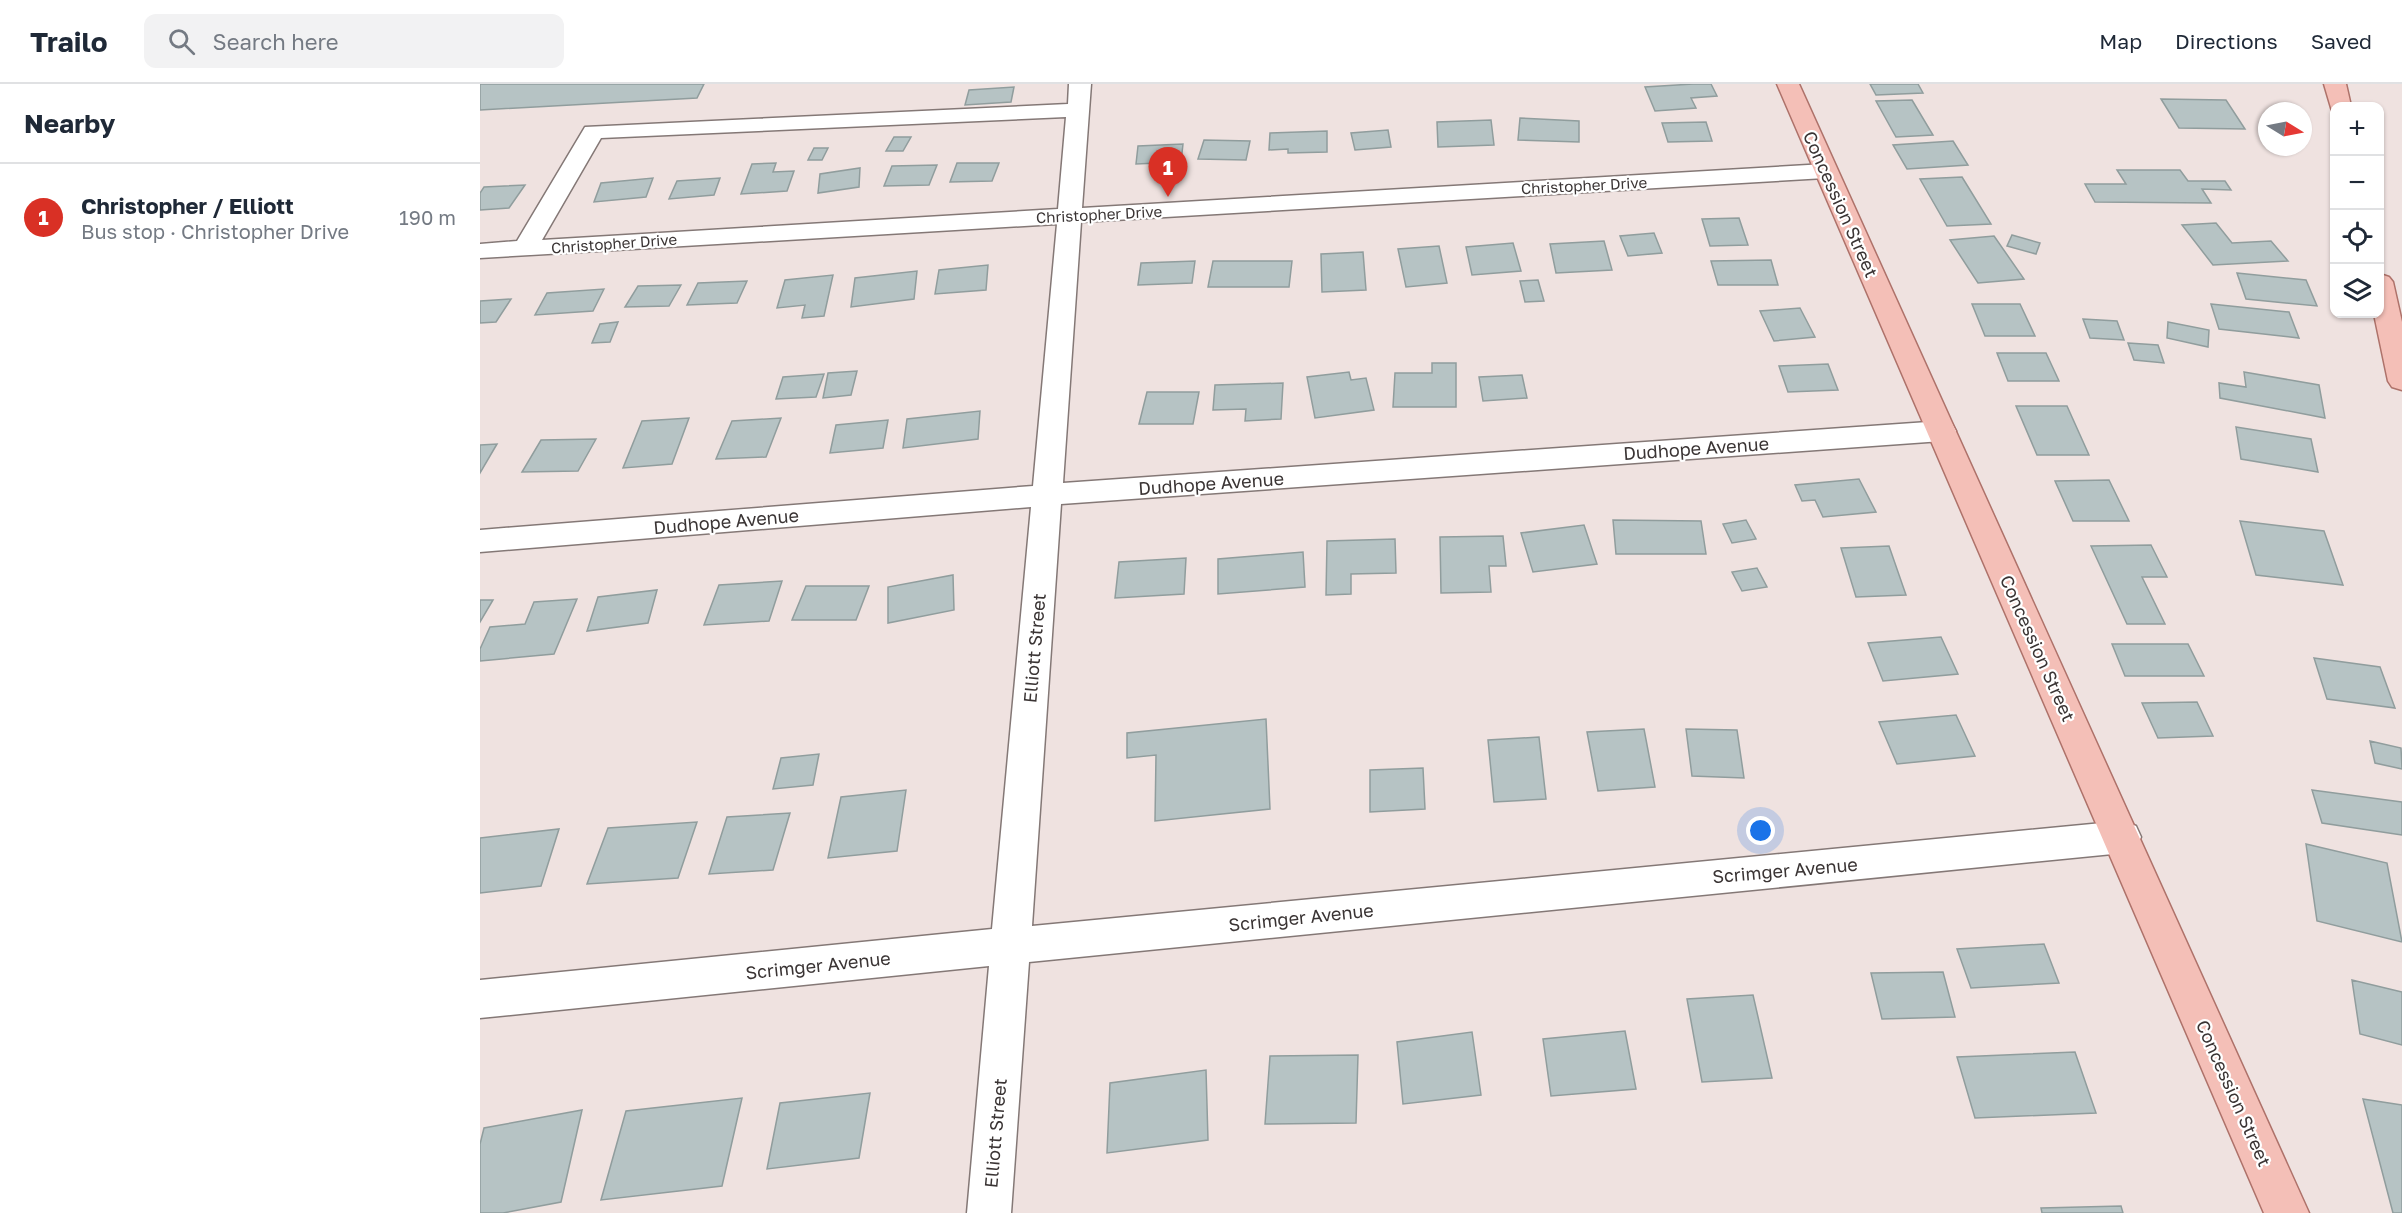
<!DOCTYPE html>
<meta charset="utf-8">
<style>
:root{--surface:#fff;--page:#f2f2f3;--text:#1f2937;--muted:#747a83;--line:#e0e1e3;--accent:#d93025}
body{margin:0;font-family:"Golos Text",sans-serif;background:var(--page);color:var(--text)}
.controls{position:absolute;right:18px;top:18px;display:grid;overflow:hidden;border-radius:12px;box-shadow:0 2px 4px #0004}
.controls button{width:54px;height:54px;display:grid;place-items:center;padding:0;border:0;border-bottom:2px solid var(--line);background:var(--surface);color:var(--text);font:30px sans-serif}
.compass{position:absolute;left:1778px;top:18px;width:54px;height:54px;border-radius:50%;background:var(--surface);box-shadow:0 2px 4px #0004;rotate:100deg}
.you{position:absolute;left:1281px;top:747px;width:21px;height:21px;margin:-15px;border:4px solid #fff;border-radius:50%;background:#1a73e8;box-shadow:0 0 0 9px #1a73e833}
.badge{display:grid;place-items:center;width:39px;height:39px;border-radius:50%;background:var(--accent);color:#fff;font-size:20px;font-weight:700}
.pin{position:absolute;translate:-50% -50px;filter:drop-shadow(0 2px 3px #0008)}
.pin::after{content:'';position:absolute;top:32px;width:21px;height:18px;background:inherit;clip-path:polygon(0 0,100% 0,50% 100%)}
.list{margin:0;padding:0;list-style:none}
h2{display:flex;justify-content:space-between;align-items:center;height:78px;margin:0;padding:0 24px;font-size:26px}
h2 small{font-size:20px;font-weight:400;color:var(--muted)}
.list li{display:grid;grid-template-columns:39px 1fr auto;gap:18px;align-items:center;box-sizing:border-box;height:108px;padding:0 24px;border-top:2px solid var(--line)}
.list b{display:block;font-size:22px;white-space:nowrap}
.list p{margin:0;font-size:20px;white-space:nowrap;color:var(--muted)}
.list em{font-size:20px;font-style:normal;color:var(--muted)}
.icon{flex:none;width:33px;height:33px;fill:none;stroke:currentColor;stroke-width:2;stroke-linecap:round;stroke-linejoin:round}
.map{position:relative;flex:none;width:1922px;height:1129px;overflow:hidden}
header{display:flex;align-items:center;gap:36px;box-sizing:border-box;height:84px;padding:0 30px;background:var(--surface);border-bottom:2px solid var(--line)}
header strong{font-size:28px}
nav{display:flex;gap:33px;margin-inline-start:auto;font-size:21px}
.search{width:420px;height:54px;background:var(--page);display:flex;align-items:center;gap:15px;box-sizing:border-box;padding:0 21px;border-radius:12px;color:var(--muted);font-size:22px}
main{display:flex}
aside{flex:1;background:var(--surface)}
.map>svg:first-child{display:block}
</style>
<header>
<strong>Trailo</strong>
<div class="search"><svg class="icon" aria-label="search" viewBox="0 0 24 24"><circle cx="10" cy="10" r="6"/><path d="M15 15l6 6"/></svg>Search here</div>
<nav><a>Map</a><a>Directions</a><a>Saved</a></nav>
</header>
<main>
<aside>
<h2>Nearby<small></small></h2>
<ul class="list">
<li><span class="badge">1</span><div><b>Christopher / Elliott</b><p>Bus stop · Christopher Drive</p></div><em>190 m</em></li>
</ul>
</aside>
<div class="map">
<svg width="1922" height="1129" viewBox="0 0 1922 1129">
<rect width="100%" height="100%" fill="#efe2e0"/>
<path fill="#b6c3c4" stroke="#909d9d" stroke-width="1.5" d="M0,0H224L217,14L0,26Z
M1213,0H1231L1237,12L1211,14L1216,24L1175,27L1165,3Z
M1390,0H1438L1443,9L1396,11Z
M534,3L531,18L485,21L489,6Z
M1681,15L1746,16L1765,45L1699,44Z
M1432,16L1453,51L1416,53L1396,17Z
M1040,34L1099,37V58L1038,56Z
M1011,36L1014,61L958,63L957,38Z
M1226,38L1232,57L1188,58L1182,39Z
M908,46L911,63L875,66L871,49Z
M847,47V68L808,69V65L789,66L790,49Z
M414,53H431L423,67H406Z
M724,56L770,57L766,76L718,75Z
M1473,57L1488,81L1427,85L1413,61Z
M703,60L701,78L656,80L658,62Z
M334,64H348L342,76H328Z
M296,79L293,88L314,87L307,107L261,110L272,80Z
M477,79H519L512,97L470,98Z
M457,81L449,101L404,102L412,82Z
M380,84L379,103L338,109L340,90Z
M1637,86H1700L1708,97H1745L1751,106L1722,105L1731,119L1615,118L1605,100H1646Z
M1482,93L1511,140L1467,142L1440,95Z
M173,94L166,113L114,118L121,99Z
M240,94L234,111L189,115L197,97Z
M45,101L29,124L0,126V109L4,103Z
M1259,134L1268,161L1230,162L1222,135Z
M1736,139L1752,159L1791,157L1808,177L1733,181L1702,141Z
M1174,149L1182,169L1148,172L1140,152Z
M1532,151L1560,159L1556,170L1527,162Z
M1514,152L1544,195L1498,199L1470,156Z
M1124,157L1132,186L1076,189L1070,160Z
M1033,159L1041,187L992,191L986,163Z
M959,162L967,199L926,203L918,165Z
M883,168L886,206L842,208L841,170Z
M1291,176L1298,201H1238L1231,177Z
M715,177L712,199L658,201L661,179Z
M733,177H812L809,203H728Z
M508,181L506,206L455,210L459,186Z
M437,187L434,215L371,223L375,194Z
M1757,189L1826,196L1837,222L1766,215Z
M353,191L344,232L322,234L325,221L297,224L305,196Z
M1058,196L1064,217L1045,218L1040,197Z
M267,197L257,219L207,221L218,199Z
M201,201L189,222L145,223L158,202Z
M124,205L113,227L55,231L67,209Z
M31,215L16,238L0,239V217Z
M1492,220H1540L1555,252H1505Z
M1731,220L1809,228L1819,254L1739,245Z
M1320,224L1335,253L1294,257L1280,227Z
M1603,235L1637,237L1644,256L1610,254Z
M138,238L130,258L112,259L120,240Z
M1688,238L1729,246L1728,263L1687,254Z
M1648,259L1678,261L1684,279L1654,276Z
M1517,269H1566L1579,297H1528Z
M952,279H976V323H913L915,289H952Z
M1348,280L1358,306L1308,308L1299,282Z
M377,287L371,311L343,314L348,289Z
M869,288L871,296L886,294L894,326L835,334L827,293Z
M1764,288L1839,301L1845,334L1740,314L1739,299L1766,303Z
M344,290L336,313L296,315L303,293Z
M1042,291L1047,314L1003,317L999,293Z
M803,299L801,335L765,337L766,325L733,326L735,301Z
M667,308H719L713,340H659Z
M1536,322H1587L1609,371H1557Z
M500,327L498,355L423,364L427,335Z
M209,334L192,380L143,384L162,337Z
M301,334L286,373L236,375L252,337Z
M408,336L403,364L350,369L356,341Z
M1756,343L1831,355L1838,388L1761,375Z
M116,355L98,387L42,388L61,356Z
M17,360L0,389V361Z
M1379,395L1396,428L1343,433L1335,416L1322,417L1315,401Z
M1629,396L1649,437H1593L1575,397Z
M1133,436L1221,437L1226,470H1136Z
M1266,436L1276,455L1252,459L1243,440Z
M1760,437L1844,447L1863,501L1776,491Z
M1104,441L1117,480L1053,488L1041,449Z
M1023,452L1026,482H1009L1011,508L961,509L960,453Z
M915,455L916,489L871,490V510L846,511L847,457Z
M1671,461L1687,493H1662L1685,540H1647L1611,462Z
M1409,462L1426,511L1376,513L1361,464Z
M823,468L825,503L738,510V475Z
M706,474L704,510L635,514L639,478Z
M1277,484L1287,503L1262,507L1252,488Z
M473,491L474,526L408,539V503Z
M302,497L289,537L224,541L239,501Z
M326,502H389L376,536H312Z
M177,506L168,539L107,547L118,513Z
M97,515L74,570L0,577V565L10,543L45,540L54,518Z
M0,516H13L0,538Z
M1461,553L1478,590L1403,597L1388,559Z
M1632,560H1708L1724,592H1645Z
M1834,574L1900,583L1915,624L1847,615Z
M1717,618L1733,652L1678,654L1662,619Z
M1476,631L1495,672L1417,680L1399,638Z
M786,635L790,725L675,737L676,671L647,674V649Z
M1164,645L1175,703L1118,707L1107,648Z
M1206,645L1257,646L1264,694L1212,692Z
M1059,653L1066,715L1014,718L1008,656Z
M1890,657L1921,664L1922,685L1895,679Z
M339,670L333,701L293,705L301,674Z
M943,684L945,725L890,728V686Z
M426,706L417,767L348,774L361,713Z
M1832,706L1922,718V751L1842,739Z
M310,729L293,786L229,790L247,733Z
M217,738L198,794L107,800L128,744Z
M79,745L61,802L0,809V754Z
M1826,760L1907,779L1922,858L1837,837Z
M1564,860L1579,899L1491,904L1477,865Z
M1463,888L1475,933L1402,935L1391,889Z
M1872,896L1922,908V961L1880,950Z
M1273,911L1292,994L1222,998L1207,915Z
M1145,947L1156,1005L1071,1012L1063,955Z
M992,948L1001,1011L923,1020L917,958Z
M1595,968L1616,1029L1495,1034L1477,973Z
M878,971L876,1039L785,1040L790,972Z
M726,986L728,1056L627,1069L630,999Z
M390,1009L379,1074L287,1085L300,1019Z
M262,1014L242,1102L121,1116L146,1027Z
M1883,1015L1922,1021V1129H1913Z
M102,1026L81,1118L23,1129H0V1060L4,1044Z
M1641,1122L1643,1129H1562L1561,1124Z"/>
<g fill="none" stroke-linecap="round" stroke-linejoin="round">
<g stroke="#847876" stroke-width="3">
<path id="minor" d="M589,0H611L602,124L1345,80L1353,82L1357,87L1353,92L1345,94L601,138L583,399L1462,337L1472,340L1476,347L1472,354L1462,357L581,420L552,842L1643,737L1656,742L1661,753L1656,764L1643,769L549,878L531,1129H487L509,882L0,934V896L512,845L551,423L0,468V446L553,402L577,140L0,174V160L37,157L105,43L588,20ZM586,33L578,125L62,156L121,54Z"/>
</g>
<g stroke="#ae726a" stroke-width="3">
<path id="major" d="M1297,0H1319L1829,1129H1784Z
M1844,0H1866L1871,22H1854V27H1852Z
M1900,190L1909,193L1913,198L1922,238V306L1912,303L1908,297L1894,230H1900Z"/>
</g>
<use href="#minor" fill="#fff" fill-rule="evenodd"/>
<use href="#major" fill="#f4bfb7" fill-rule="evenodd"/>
</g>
<g text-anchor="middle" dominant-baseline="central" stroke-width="4.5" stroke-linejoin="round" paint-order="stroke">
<g font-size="15" fill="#3a3434" stroke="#fff">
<text transform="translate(1104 101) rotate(-3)">Christopher Drive</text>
<text transform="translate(619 130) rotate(-3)">Christopher Drive</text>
<text transform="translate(134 159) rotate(-4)">Christopher Drive</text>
</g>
<g font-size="18" fill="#3a3434" stroke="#fff">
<text transform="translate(1361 120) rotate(66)">Concession Street</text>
<text transform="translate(1216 364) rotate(-4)">Dudhope Avenue</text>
<text transform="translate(731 399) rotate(-4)">Dudhope Avenue</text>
<text transform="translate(246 437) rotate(-5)">Dudhope Avenue</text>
<text transform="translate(554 564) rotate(-85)">Elliott Street</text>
<text transform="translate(1558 564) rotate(66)">Concession Street</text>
<text transform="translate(1305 786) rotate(-5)">Scrimger Avenue</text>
<text transform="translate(821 833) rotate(-6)">Scrimger Avenue</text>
<text transform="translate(338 881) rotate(-6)">Scrimger Avenue</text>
<text transform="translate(1754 1009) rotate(66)">Concession Street</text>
<text transform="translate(515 1049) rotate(-85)">Elliott Street</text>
</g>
</g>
</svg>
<div class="controls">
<button>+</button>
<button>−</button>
<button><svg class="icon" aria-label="locate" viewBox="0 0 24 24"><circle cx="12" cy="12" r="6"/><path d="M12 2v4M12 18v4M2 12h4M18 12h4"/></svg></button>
<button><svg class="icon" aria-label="layers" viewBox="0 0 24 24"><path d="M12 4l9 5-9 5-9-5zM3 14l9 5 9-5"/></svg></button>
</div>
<svg class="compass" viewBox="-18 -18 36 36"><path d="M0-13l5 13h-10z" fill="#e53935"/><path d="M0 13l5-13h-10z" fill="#747a83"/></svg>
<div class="you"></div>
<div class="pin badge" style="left:688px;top:113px">1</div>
</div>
</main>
